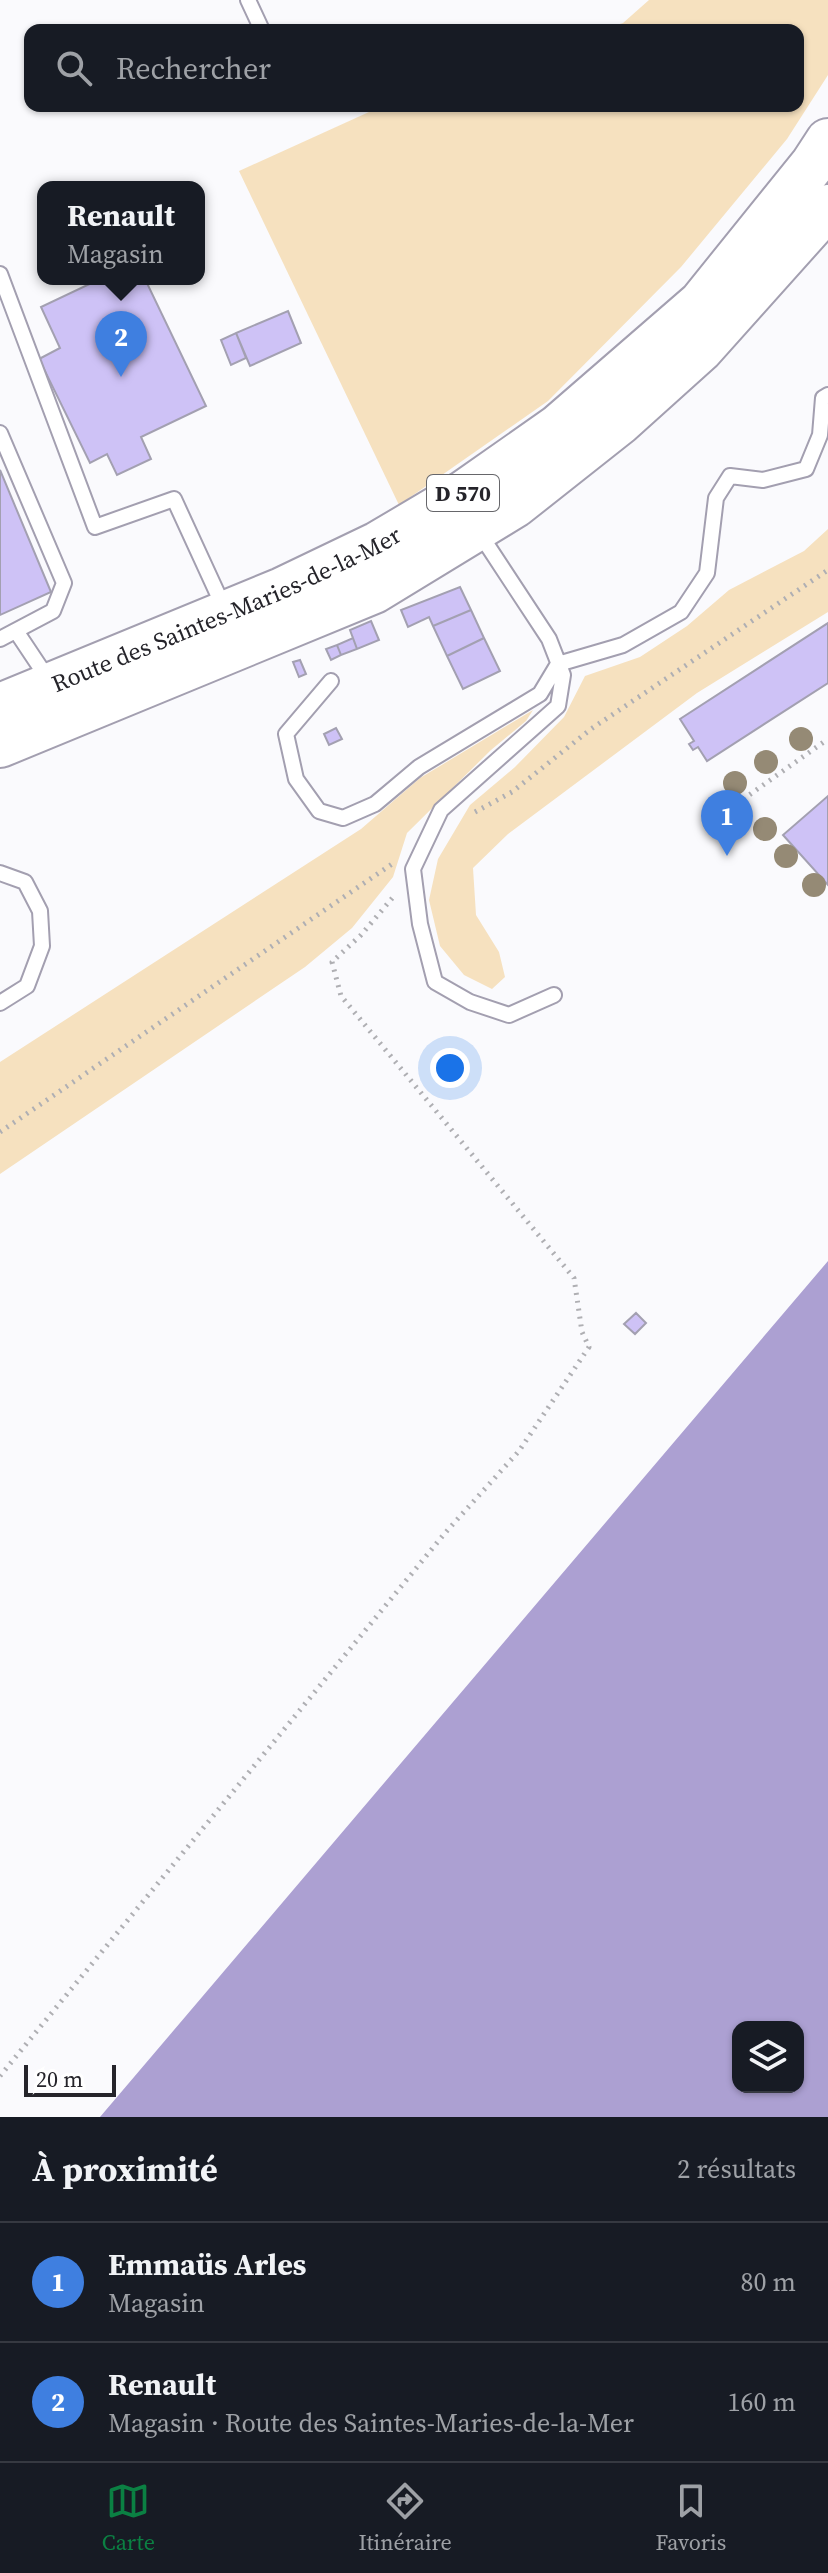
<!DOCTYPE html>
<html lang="fr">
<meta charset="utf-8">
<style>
:root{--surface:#171b24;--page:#20242c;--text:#f1f3f6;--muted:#9ea1a6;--line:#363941;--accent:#0b8043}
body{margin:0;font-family:"Source Serif 4",serif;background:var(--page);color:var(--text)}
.controls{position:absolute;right:24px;bottom:24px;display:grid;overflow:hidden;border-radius:16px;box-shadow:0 2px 6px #0004}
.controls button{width:72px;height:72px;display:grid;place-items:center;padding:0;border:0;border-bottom:2px solid var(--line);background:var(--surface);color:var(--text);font:40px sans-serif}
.scale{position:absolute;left:24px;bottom:20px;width:92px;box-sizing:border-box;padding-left:8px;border:4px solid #25242a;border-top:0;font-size:22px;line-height:28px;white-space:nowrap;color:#25242a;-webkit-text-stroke:6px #fff;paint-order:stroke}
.you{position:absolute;left:450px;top:1068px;width:28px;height:28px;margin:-20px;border:6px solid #fff;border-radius:50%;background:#1a73e8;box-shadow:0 0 0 12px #1a73e833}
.badge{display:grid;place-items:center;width:52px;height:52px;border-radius:50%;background:var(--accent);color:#fff;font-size:26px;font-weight:700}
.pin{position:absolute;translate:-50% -66px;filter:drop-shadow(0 2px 4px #0008)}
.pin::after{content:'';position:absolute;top:42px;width:28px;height:24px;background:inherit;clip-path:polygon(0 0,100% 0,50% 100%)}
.popup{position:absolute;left:37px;top:181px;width:168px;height:104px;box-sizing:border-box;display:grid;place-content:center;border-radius:16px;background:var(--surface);filter:drop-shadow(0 2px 6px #0005);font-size:26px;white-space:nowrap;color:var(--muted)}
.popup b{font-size:30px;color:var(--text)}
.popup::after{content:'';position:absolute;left:50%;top:100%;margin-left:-16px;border:16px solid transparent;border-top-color:var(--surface)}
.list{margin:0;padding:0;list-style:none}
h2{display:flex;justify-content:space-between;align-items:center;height:104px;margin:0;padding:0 32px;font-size:34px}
h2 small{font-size:26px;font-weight:400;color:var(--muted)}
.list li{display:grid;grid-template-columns:52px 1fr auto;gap:24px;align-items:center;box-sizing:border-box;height:120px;padding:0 32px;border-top:2px solid var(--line)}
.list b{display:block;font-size:30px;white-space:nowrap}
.list p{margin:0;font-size:26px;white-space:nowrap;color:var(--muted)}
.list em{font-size:26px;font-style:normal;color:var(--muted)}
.icon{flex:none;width:44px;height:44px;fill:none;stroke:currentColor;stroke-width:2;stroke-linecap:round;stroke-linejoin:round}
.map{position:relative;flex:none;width:828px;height:2117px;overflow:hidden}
.search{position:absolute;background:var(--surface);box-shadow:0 2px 6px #0004;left:24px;right:24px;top:24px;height:88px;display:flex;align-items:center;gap:20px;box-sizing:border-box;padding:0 28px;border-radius:16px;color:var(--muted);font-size:30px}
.sheet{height:344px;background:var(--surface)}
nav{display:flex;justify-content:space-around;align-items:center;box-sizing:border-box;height:112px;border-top:2px solid var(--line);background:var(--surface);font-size:22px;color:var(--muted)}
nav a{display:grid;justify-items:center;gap:4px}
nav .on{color:var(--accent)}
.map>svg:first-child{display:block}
</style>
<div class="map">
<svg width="828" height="2117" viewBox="0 0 828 2117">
<rect width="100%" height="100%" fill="#fafafd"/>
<path fill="#f6e1bf" d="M649,0H828V75L787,139L681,267L548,401L399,505L239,171L369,112V106H798V30H601L623,23Z
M828,529V612L697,693L508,834L473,868L476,915L499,952L505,977L492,989L464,975L440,946L429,900L438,859L470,805L515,767L564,717L585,676L640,657L687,626L729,590L804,551Z
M533,710L526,721L491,750L407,833L393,877L352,928L305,967L0,1174V1062L361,829L420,778Z"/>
<path fill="#aca0d2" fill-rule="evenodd" d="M828,1261V2117H100ZM738,2027H798V2087H738Z"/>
<path fill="#cec2f6" stroke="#a3a0b1" stroke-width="2" d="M100,279H145L206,406L141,437L151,459L117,475L107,454L90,463L39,359L60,348L41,307Z
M288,311L301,343L250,366L236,333Z
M236,333L246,358L231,365L221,340Z
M0,470L51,592L0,615Z
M460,587L471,610L433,626L429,617L408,627L401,610Z
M471,610L484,638L447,656L433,626Z
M371,621L379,640L357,649L350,630Z
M828,623V683L707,761L698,747L693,750L689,744L694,741L680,719Z
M353,638L357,649L341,655L337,645Z
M484,638L500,671L463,689L447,656Z
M337,645L341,655L331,660L326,649Z
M300,660L306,674L299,677L293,662Z
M336,728L342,739L329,745L324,734Z
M828,796V885L783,835Z
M636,1313L646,1323L635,1334L624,1324Z"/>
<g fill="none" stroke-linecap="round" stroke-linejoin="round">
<g stroke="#a39fb0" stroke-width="18">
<path id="service" d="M248,0L262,30
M0,274L95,527L174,499L225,610
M0,433L64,583L53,611L0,639
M478,531L549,639L563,675L558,706L441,810L413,869L420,924L435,982L470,1002L509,1015L554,995
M16,631L50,682
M331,681L286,734L296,779L319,811L343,818L375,804L419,767L540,694L558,664L623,645L681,612L707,573L716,498L730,476L763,480L806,469L820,435L823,398L828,395
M0,873L25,882L40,911L42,946L27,986L0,1003"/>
</g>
<g stroke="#a39fb0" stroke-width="48">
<g id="primary">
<path id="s1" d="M0,706L282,590L378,544L464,493L558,427L701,303L813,164L828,141"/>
<path d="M0,745L374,591L515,505L620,422L700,350L828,207"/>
</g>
</g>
<path stroke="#afafb3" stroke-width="5" stroke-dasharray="2 6" stroke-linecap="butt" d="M475,812L512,792L591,729L828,570
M704,827L828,739
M0,1132L392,864
M0,2076L445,1533L519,1451L589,1347L582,1332L574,1278L341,996L332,962L361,935L394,896"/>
<use href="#service" stroke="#fff" stroke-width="14"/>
<use href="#primary" stroke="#fff" stroke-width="44"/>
</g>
<g fill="#958a75">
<circle cx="801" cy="739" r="12"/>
<circle cx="766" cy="762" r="12"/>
<circle cx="735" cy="783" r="12"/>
<circle cx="765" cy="829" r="12"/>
<circle cx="786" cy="856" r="12"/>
<circle cx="814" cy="885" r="12"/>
</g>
<g text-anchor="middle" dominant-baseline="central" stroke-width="7" stroke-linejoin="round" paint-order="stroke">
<rect fill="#fff" stroke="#66666a" stroke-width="2" x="427" y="475" width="72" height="36" rx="6"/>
<g font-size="22" font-weight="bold" fill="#25242a">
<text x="463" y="493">D 570</text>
</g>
<g font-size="24" fill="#25242a" stroke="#fff">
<text stroke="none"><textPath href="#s1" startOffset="246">Route des Saintes-Maries-de-la-Mer</textPath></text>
</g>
</g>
</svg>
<div class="controls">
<button><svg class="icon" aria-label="layers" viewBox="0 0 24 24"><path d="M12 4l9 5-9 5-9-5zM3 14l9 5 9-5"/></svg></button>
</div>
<div class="scale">20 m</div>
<div class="you"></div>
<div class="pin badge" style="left:727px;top:856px;background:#3f7fe0">1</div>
<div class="pin badge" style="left:121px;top:377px;background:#3f7fe0">2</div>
<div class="popup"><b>Renault</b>Magasin</div>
<div class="search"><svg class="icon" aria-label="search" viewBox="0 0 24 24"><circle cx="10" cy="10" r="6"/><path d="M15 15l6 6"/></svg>Rechercher</div>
</div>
<section class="sheet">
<h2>À proximité<small>2 résultats</small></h2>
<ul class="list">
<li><span class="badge" style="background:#3f7fe0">1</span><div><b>Emmaüs Arles</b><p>Magasin</p></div><em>80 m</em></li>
<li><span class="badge" style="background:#3f7fe0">2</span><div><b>Renault</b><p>Magasin · Route des Saintes-Maries-de-la-Mer</p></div><em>160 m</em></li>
</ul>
</section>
<nav>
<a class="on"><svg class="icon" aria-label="map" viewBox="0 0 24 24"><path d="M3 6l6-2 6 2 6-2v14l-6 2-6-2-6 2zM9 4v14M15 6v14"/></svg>Carte</a>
<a><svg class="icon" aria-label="directions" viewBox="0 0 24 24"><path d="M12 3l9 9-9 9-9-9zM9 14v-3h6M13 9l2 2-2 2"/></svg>Itinéraire</a>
<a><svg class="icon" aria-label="saved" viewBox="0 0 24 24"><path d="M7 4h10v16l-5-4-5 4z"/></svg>Favoris</a>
</nav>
